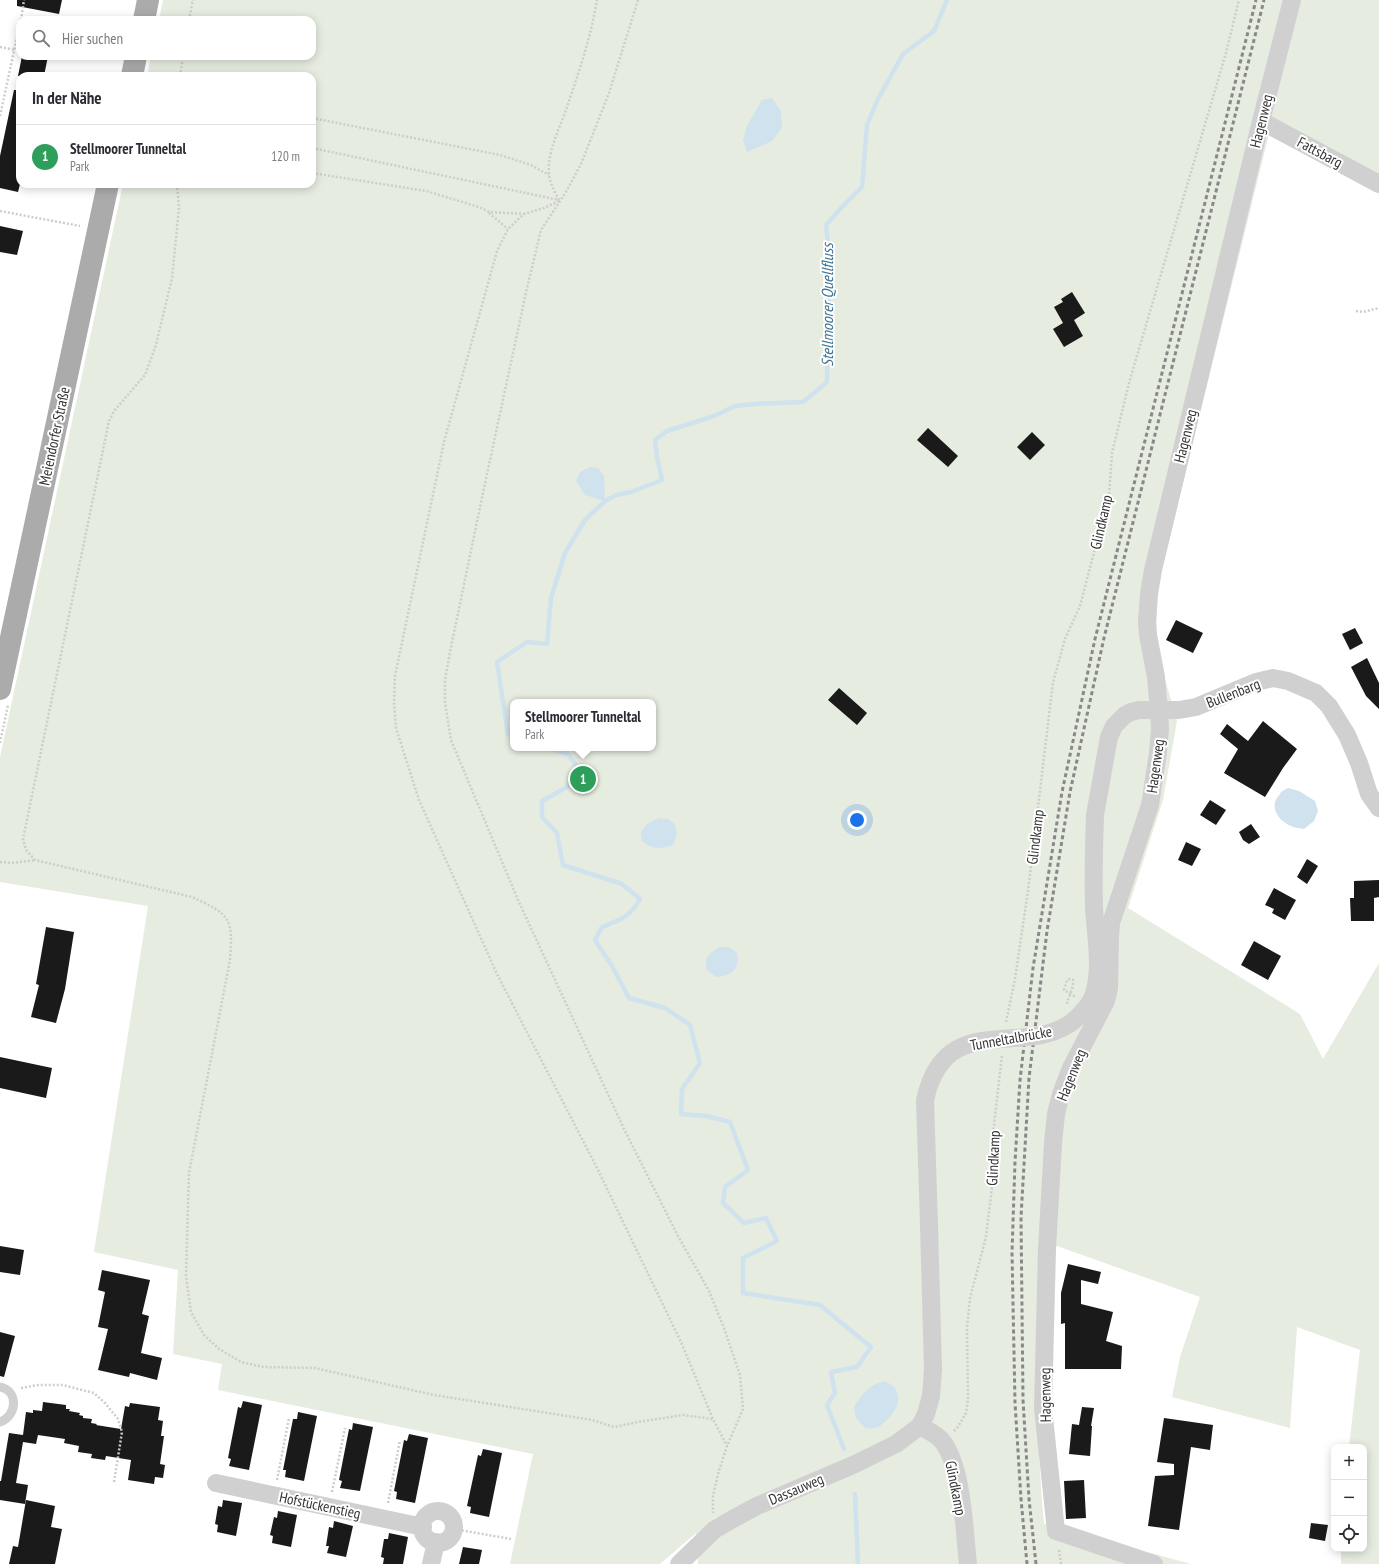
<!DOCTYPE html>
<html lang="de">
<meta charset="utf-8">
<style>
:root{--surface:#fff;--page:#f2f2f3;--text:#2b2b33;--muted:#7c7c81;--line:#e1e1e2;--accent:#0b8043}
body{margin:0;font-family:"PT Sans Narrow",sans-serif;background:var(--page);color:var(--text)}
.controls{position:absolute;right:12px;bottom:12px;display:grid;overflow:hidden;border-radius:8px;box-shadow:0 2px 10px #0003}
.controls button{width:36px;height:36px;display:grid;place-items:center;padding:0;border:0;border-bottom:1px solid var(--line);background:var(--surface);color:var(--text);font:20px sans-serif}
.you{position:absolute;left:857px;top:820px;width:14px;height:14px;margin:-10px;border:3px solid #fff;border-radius:50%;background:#1a73e8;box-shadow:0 0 0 6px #1a73e833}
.badge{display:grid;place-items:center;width:26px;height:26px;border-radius:50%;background:var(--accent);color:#fff;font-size:13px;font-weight:700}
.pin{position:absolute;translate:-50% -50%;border:2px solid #fff;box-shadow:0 1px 4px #0006}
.popup{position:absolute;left:510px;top:699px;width:146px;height:52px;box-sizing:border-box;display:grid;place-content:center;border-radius:8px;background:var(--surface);filter:drop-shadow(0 1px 3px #0005);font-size:13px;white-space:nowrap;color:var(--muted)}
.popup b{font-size:15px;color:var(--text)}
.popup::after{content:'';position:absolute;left:50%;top:100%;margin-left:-8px;border:8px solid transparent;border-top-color:var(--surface)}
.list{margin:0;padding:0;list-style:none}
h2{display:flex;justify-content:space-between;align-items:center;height:52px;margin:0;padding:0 16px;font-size:17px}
h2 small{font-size:13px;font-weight:400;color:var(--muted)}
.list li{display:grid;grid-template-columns:26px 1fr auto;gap:12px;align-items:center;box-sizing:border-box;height:64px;padding:0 16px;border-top:1px solid var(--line)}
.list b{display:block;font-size:15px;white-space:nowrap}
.list p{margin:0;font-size:13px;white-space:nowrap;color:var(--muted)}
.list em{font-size:13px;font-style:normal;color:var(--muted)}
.icon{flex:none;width:22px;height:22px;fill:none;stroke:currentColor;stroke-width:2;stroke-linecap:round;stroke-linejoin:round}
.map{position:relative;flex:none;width:1379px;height:1564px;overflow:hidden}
.search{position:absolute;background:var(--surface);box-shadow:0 2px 10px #0003;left:16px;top:16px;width:300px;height:44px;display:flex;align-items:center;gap:10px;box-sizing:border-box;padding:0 14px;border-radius:12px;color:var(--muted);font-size:15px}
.panel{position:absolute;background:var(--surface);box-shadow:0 2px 10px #0003;left:16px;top:72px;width:300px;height:116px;border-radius:12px}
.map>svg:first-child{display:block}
</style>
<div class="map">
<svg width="1379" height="1564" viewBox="0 0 1379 1564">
<rect width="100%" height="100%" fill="#fff"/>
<path fill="#e6ecdf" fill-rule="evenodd" d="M163,0H1379V180L1269,134L1157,588L1156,648L1177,721L1163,800L1128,908L1300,1014L1323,1059L1379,963V1564H1341V1549H1364V1447H1349L1360,1350L1297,1327L1290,1428L1172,1397L1180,1357L1200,1297L1057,1246L1040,1244C1038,1338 1035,1431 1044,1524L1191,1564H698L696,1533L660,1564H510L533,1454L218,1390L222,1364L173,1354L178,1270L94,1252L148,906L0,882V757L123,184H312V76H147L151,56H312V20H159ZM513,702H653V748H513Z"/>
<path fill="#cfe2ee" d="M772,98L781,111L782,128L772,141L747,152L743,140L747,126L762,100Z
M590,467L598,468L604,476L605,501L585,495L576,481L580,472Z
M1288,788L1299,791L1315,801L1318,811L1314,821L1304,829C1300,828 1295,828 1291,826C1278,821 1268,806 1280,794C1281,791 1285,790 1288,788Z
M659,818L668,819L675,824C677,833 677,837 673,845C659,849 653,850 642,841L641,832L647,824Z
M720,947H729L737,953C740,970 731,976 716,977L706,969C705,956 710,952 720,947Z
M884,1381C906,1389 899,1412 883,1423C881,1425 878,1428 875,1428C872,1429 868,1428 865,1428L856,1418L854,1407C862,1394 869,1385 884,1381Z"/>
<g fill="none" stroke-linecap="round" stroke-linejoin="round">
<path stroke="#cfe2ee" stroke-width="4.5" d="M513,736L508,734L497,662L527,642L547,644L551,598L565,553L585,520L605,501L616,495L631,492L662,480L657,457L655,440L667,431L714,416L735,406L754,404L803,402L827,382L829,253L826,225L842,207L862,187L867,125L877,101L903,54L934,31L947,0
M549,748L568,754L580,771L567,787L542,801V817L557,833L563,865L622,884L640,899C630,917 620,920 602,927L595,940L612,966L629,998L665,1008L690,1025L700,1063L682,1089L681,1114L706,1116L730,1122L748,1170L725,1187L723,1203L744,1223L766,1218L777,1241L743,1258V1293L820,1305L871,1347L857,1367L831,1372L835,1393L827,1405L844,1449
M855,1494L858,1564"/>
</g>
<path fill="#1a1a1a" d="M17,0H62L59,14L17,6Z
M22,56H48L44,76H18Z
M14,90H20V184L18,192L0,188V156Z
M0,226L23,231L17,255L0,252Z
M1072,292L1085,313L1074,320L1083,336L1064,347L1053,329L1063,323L1054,307L1063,302L1061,299Z
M928,428L958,456L948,467L917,440Z
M1032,432L1045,445L1030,460L1017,447Z
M1176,620L1203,633L1193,653L1166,640Z
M1355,628L1363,643L1350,650L1342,634Z
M1367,658L1379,683V709L1366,696L1351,667Z
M839,688L867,713L857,725L828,700Z
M1263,721L1297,749L1283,768L1265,797L1224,773L1238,749L1220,734L1227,724L1248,741Z
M1210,800L1226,810L1216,825L1200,815Z
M1251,824L1260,837L1249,844L1243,840L1239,832Z
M1186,842L1201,849L1192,866L1178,860Z
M1307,859L1318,866L1307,884L1297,877Z
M1379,880V897L1374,898V921H1351L1350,898H1354V881Z
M1274,888L1296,900L1285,920L1272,913L1274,909L1265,905Z
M46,927L74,932L65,989L56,1023L31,1017L39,985L36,984Z
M1254,941L1281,956L1268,980L1241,965Z
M0,1057L52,1068L46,1098L0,1088Z
M0,1246L24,1250L20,1275L0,1272Z
M1068,1264L1101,1272L1098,1284L1081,1280V1304L1113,1312L1106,1341L1122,1346L1121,1369H1065V1323L1061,1324V1293Z
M102,1270L150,1280L142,1314L149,1316L141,1353L162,1358L157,1380L130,1373L129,1377L98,1370L108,1329L98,1327L105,1292L98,1290Z
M0,1332L15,1336L4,1377L0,1376Z
M243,1401L262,1405L249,1470L229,1466L231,1459L228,1458L238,1407L241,1408Z
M43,1402L66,1405V1409H70L69,1411L80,1413L79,1415L83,1416V1418L92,1419L91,1423L97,1424L96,1425L121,1429L125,1406L129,1407L130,1403L160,1407L158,1420L163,1421L161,1436H164L160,1464L165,1465L163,1478L155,1477L154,1484L128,1480L131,1460L106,1456L105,1460L91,1458L92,1454L78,1452L79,1446L64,1443L65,1439L38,1435L36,1444L23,1442L16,1483L28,1485L25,1504L0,1500V1481H1L9,1433L23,1435L26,1412L33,1413V1410L42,1411Z
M1082,1407L1094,1408L1091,1426H1092L1090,1456L1069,1454L1072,1424L1079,1425Z
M298,1412L317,1416L304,1481L285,1477L286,1470H283L293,1419H297Z
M1164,1418L1213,1425L1210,1450L1191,1447L1179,1530L1148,1526L1155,1476L1174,1475V1464L1157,1462Z
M353,1423L373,1427L360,1491L340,1488L342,1481L339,1480L349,1429L352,1430Z
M409,1434L428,1438L415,1503L396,1499L397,1492L394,1491L404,1440L407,1441Z
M483,1449L502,1453L489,1517L470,1513L471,1507L467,1506L478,1455L481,1456Z
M1084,1480L1086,1518L1066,1519L1064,1481Z
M26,1500L55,1506L51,1527L62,1529L55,1564H9L13,1546L18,1547Z
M223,1500L242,1503L236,1536L217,1532L218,1525L215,1524L218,1506L222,1507Z
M278,1511L297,1515L291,1547L272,1543L273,1536L270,1535L274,1517L277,1518Z
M334,1521L353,1526L346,1557L327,1553L329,1546H326L329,1527L333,1528Z
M1311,1523L1328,1525L1325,1541L1309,1538Z
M389,1533L408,1537L403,1564H383L384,1558L381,1557L384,1539H388Z
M463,1547L482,1550L479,1564H459Z"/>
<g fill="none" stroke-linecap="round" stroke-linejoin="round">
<path stroke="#cdcdcd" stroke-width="2.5" stroke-dasharray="2 2" stroke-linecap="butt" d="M638,0L609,93L581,164L566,192L541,230L527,288L484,488L450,652L445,680V703L451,740L518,900L625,1131L678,1236L709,1291L724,1328L740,1375L743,1409L727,1446L718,1474L713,1496V1513
M21,20L24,0
M189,20L193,0
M0,47L15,50
M180,76L183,56
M0,116L20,23
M312,118L500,155L531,165L549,175
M312,148L559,200
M312,173L426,191L479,207L489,212L524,214
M177,184L179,208L172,278L156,345L145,375L114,411L109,421L23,839L26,850L35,860L192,897C231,915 233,918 230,960L189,1173L186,1276L191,1312L204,1335L219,1349L241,1362L263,1367L315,1368L434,1395L592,1420L614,1427L638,1422L683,1415L713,1419
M559,200C555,192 550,184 549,174C547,151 560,128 567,107C579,72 591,36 597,0
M559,201L544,208L524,214L508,229L497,251L444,442L395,676L394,702L396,728L419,800L497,974L598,1170L681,1342L713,1419L727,1446
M0,211L80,226
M489,213L508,229
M1356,311L1363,312L1379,308
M0,743L8,705
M0,862L11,863L35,860
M1067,1004V1003C1069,996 1074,987 1073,980L1070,979L1067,980L1064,990L1074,996V997
M1006,1022L1015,979L1028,891L1053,682L1065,639L1080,606L1109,495L1112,453L1129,383L1226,53L1239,0
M21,1388L38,1385H63L94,1393L105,1403L118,1419L122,1432L114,1482
M954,1431L957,1428L966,1413L968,1399L967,1328L970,1298L986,1237L992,1187V1143L1002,1055
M277,1480L289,1418
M332,1492L345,1428
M388,1503L400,1440
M454,1529L511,1539
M1059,1550L1061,1564"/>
<path stroke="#d0d0d0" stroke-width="9" d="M0,1387C19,1391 17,1416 0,1422"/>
<path stroke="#d0d0d0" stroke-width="18" d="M1261,121L1379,184
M1095,815L1109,737L1114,726L1125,715L1131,712L1139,710H1179L1196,707L1256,682L1273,678L1288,681L1316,693L1329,706L1347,735L1359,763L1369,794L1379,808
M920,1426C927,1430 938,1435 943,1442C963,1470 964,1529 968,1564
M216,1483L423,1527
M422 1527a16 16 0 1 1 32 0a16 16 0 1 1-32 0Z
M431,1564L436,1542
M679,1564L714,1530L731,1520L757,1506L853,1465L896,1444L920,1426L926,1414L931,1396L933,1369L929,1225
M1154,1564L1056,1531L1043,1408L1047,1249L1053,1143L1056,1114L1061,1094L1071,1068L1106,1001L1109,988L1110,937L1111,923L1150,805L1158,753L1160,729L1159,710L1156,677L1148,635L1147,622L1149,594L1153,570L1261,121L1292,0"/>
<path stroke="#ababab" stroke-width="22" d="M144,20L148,0
M132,76L136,56
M0,689L108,184"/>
<path stroke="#888" stroke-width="3" stroke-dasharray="4 3" stroke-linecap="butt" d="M1027,1564L1021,1499L1015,1403L1012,1253L1015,1162L1020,1080L1033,968L1062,792L1095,639L1256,0
M1036,1564L1029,1499L1023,1400L1021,1217L1029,1078L1047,931L1070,792L1104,638L1264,0"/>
<path stroke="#d0d0d0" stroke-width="18" d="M929,1225L925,1100C946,1005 1028,1062 1077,1018C1083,1011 1090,1005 1093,996C1103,968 1095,934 1094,906C1093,875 1094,845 1095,815"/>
</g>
<g text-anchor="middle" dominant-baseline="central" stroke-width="4" stroke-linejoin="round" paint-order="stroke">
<g font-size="15" fill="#333" stroke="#fff">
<text transform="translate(1261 121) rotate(-76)">Hagenweg</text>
<text transform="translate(1320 152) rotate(28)">Fattsbarg</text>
<text transform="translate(54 436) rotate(-78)">Meiendorfer Straße</text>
<text transform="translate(1185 436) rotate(-76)">Hagenweg</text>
<text transform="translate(1101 522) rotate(-77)">Glindkamp</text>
<text transform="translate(1233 693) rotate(-21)">Bullenbarg</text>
<text transform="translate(1155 766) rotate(-82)">Hagenweg</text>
<text transform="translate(1035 837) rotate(-83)">Glindkamp</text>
<text transform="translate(1011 1038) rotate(-10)">Tunneltalbrücke</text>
<text transform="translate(1071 1075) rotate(-68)">Hagenweg</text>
<text transform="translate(993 1158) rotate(-87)">Glindkamp</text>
<text transform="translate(1045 1395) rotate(-91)">Hagenweg</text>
<text transform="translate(956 1488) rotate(79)">Glindkamp</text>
<text transform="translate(796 1489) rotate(-23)">Dassauweg</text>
<text transform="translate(320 1505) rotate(12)">Hofstückenstieg</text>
</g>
<g font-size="16" font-style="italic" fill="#3f7597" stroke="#fff">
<text transform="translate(827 305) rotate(-90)">Stellmoorer Quellfluss</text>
</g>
</g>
</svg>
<div class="controls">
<button>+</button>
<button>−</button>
<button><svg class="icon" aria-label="locate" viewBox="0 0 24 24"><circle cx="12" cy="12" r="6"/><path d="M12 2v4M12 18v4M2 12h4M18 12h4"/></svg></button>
</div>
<div class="you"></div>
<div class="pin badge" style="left:583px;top:779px;background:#2e9e5b">1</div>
<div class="popup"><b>Stellmoorer Tunneltal</b>Park</div>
<div class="search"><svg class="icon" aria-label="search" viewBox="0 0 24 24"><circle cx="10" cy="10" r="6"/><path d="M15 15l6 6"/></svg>Hier suchen</div>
<section class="panel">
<h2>In der Nähe<small></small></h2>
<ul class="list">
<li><span class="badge" style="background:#2e9e5b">1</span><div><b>Stellmoorer Tunneltal</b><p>Park</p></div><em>120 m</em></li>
</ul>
</section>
</div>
